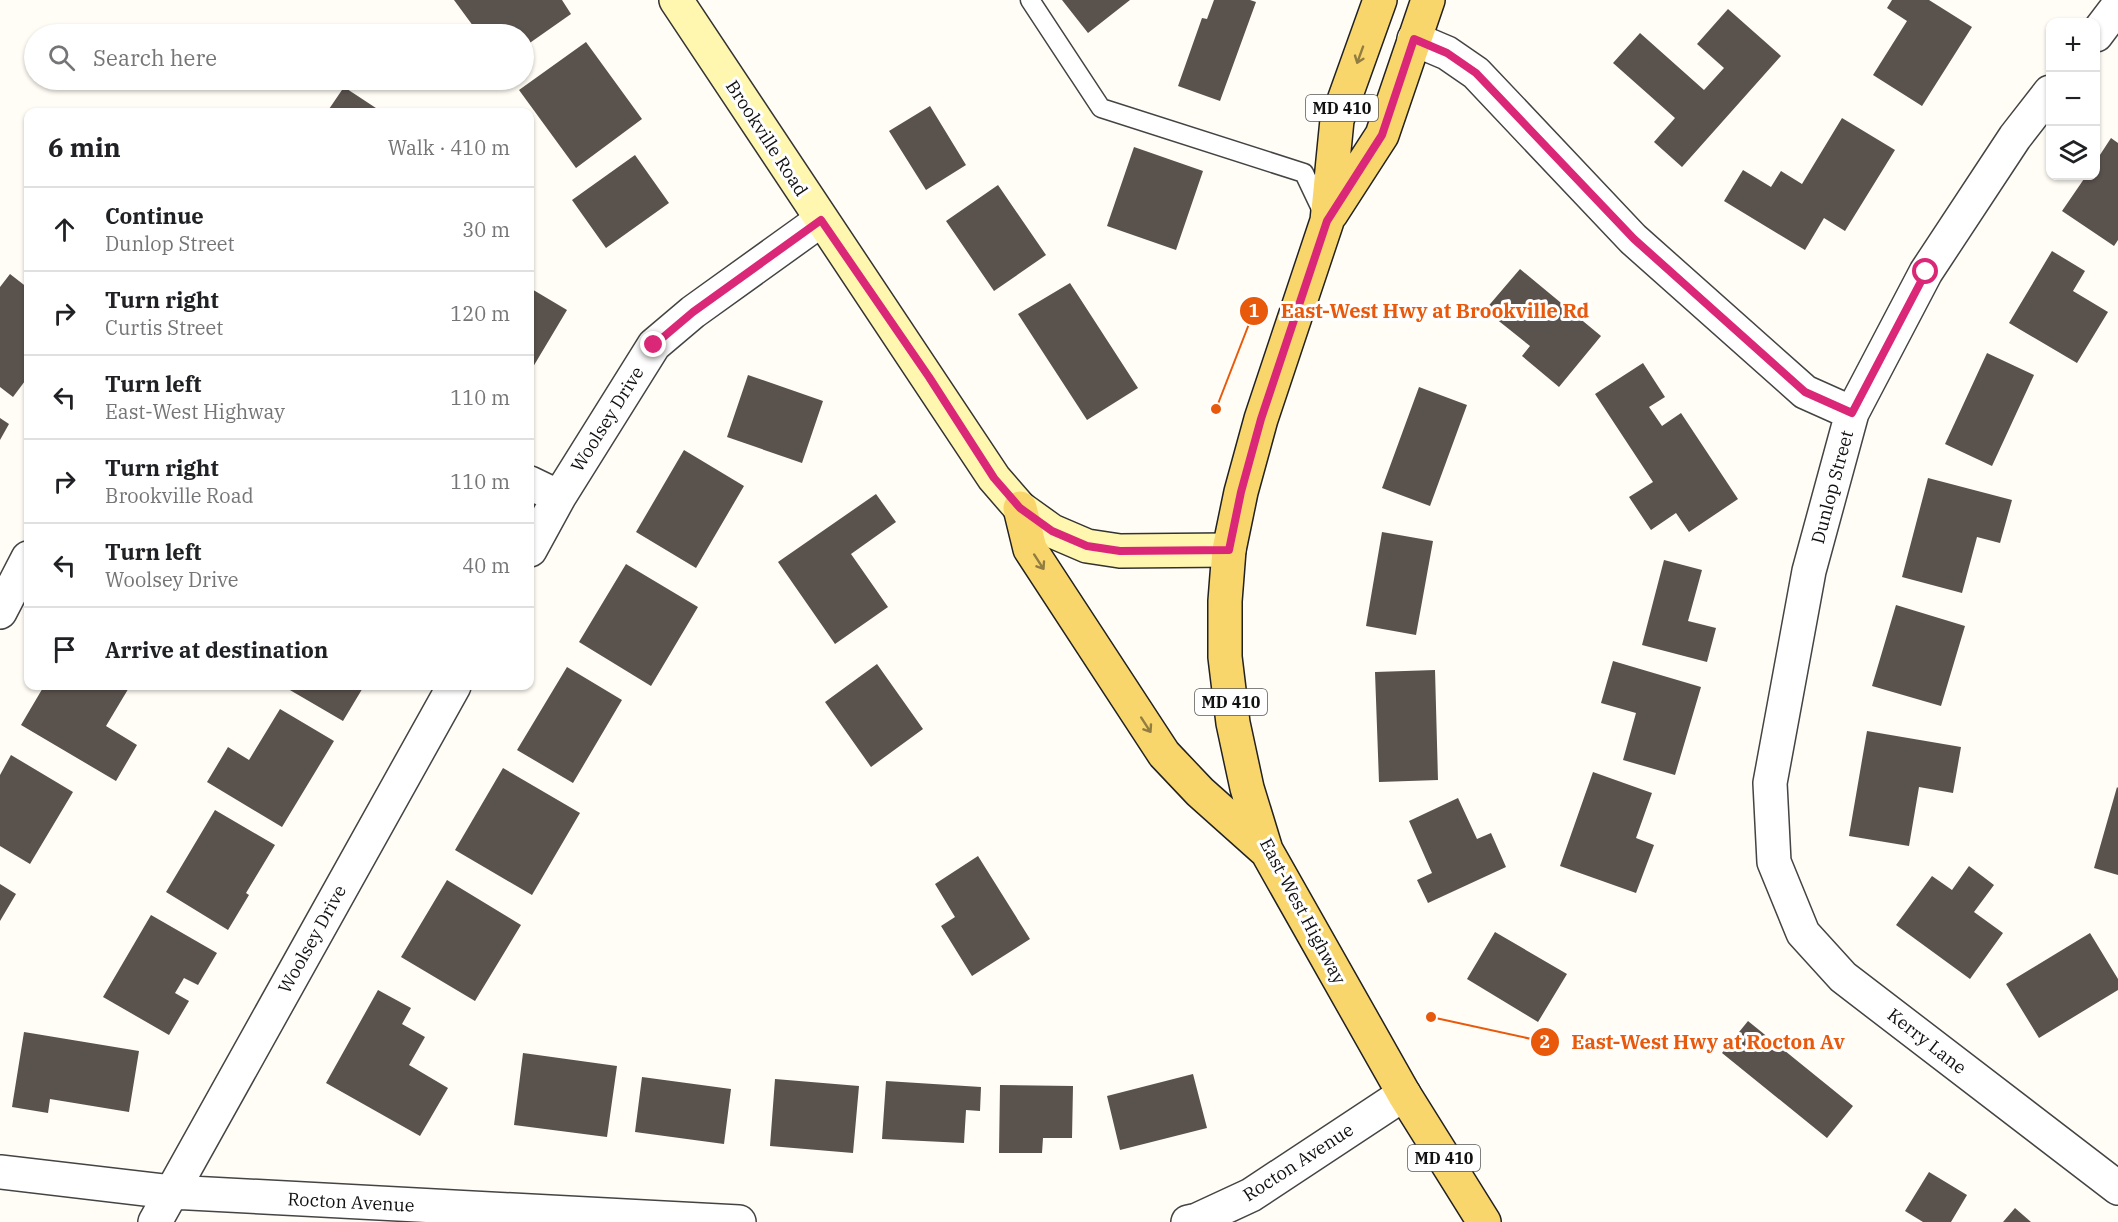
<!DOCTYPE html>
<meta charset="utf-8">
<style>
:root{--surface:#fff;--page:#f6f6f6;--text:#202124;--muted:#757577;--line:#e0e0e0}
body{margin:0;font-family:"IBM Plex Serif",serif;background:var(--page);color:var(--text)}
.controls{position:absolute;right:18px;top:18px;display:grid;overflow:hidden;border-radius:12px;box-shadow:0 2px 4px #0004}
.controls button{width:54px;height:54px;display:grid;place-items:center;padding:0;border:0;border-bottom:2px solid var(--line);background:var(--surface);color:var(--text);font:30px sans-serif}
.stop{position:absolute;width:18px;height:18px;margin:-14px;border:4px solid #db2777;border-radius:50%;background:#fff}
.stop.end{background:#db2777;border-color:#fff;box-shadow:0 2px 6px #0008}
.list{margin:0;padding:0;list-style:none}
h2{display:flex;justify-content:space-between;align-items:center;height:78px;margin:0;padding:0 24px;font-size:26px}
h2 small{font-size:20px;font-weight:400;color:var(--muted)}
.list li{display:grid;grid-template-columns:39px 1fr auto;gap:18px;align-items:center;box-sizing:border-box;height:84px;padding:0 24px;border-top:2px solid var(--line)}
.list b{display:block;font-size:22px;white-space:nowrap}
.list p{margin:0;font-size:20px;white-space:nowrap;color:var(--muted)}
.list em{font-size:20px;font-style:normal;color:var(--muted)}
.icon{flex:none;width:33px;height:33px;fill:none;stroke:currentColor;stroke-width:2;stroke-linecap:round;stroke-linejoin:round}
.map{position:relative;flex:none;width:2118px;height:1222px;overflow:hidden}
.search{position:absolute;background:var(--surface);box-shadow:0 2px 4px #0004;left:24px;top:24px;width:510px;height:66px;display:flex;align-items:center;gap:15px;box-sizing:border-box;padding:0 21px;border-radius:33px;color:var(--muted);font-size:22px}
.panel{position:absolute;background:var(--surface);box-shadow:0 2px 4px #0004;left:24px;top:108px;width:510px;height:582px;border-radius:12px}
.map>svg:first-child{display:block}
</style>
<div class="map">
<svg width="2118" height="1222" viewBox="0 0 2118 1222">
<rect width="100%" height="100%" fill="#fffdf5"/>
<path fill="#5a524d" d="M454,0H562L571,14L524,47V34H479Z
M1062,0H1130L1088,33Z
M1214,0H1250L1256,2L1220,101L1178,86L1202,18L1207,19Z
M1892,0H1929L1972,27L1922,106L1873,75L1907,21L1887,8Z
M1728,9L1781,56L1682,167L1654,142L1675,118L1613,63L1640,33L1704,90L1724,68L1697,44Z
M586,42L642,119L576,168L519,90Z
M344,87L382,112H327Z
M930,106L966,165L926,190L889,131Z
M1842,118L1895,150L1845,231L1824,218L1805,250L1724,201L1743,170L1771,187L1781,171L1802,184Z
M2111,138L2118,143V240L2114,246L2062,211L2086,176H2096V161Z
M1134,147L1203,171L1176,250L1107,226Z
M635,155L669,203L606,248L572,200Z
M998,185L1046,255L994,291L946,221Z
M2052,251L2085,271L2073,291L2108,312L2077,363L2009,323Z
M1520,269L1601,336L1559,387L1522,356L1530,346L1485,310Z
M10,274L28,288V377L13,397L0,387V287Z
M1070,283L1138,388L1087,420L1018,314Z
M530,288L567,310L530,372Z
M1987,353L2034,375L1992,466L1945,444Z
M1643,363L1665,397L1649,407L1662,426L1681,413L1738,499L1689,532L1676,513L1651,530L1629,497L1653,482L1595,394Z
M748,375L823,401L802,463L727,437Z
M1419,387L1467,405L1430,506L1382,488Z
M0,418L9,424L0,440Z
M684,450L744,486L696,568L636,532Z
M1928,478L2012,500L2000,543L1977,537L1962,593L1902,577Z
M876,494L896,522L851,554L888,607L835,644L778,562Z
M1382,532L1433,541L1416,635L1366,626Z
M1664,560L1702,570L1688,621L1716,628L1707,662L1642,645Z
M626,564L698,607L651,686L579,642Z
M1896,605L1965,626L1941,706L1872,686Z
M1613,661L1701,687L1675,775L1623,760L1636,713L1601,703Z
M877,664L923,729L871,767L825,702Z
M567,667L622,700L573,783L517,750Z
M1435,670L1438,780L1379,782L1375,672Z
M44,686H130L106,726L137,745L116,781L21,725Z
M283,686H364L343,721Z
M280,709L334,741L282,827L207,782L228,747L249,760Z
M1867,731L1961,747L1953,793L1919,787L1909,846L1849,836Z
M11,755L73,792L30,864L0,846V775Z
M503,768L580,813L532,895L455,850Z
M1593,772L1652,793L1636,838L1654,845L1636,893L1560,866Z
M2117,787L2118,788V875L2094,868Z
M1458,798L1477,839L1491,833L1506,867L1428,903L1417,880L1432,873L1409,821Z
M215,810L275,845L246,893L249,895L228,930L166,892Z
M978,856L1030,939L972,976L941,926L955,917L935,884Z
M1969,866L1994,885L1974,912L2003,933L1970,979L1896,925L1932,876L1952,890Z
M447,880L521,925L475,1001L401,957Z
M0,884L16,894L0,921Z
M151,915L217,953L198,985L184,978L175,993L189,1001L169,1035L103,997Z
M1495,932L1567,974L1538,1022L1467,979Z
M2090,933L2118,979V990L2039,1038L2006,984Z
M378,990L411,1008L402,1024L425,1037L409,1065L448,1088L420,1136L326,1083Z
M1748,1021L1853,1106L1827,1138L1722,1053Z
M24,1032L139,1051L129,1112L50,1099L48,1113L12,1107Z
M523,1053L617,1066L607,1137L514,1125Z
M1193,1074L1207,1128L1120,1150L1107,1096Z
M642,1077L731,1089L724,1144L635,1132Z
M775,1079L859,1086L853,1153L770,1146Z
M886,1081L981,1087L980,1111L966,1110L964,1143L882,1139Z
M1000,1085L1073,1086L1072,1138H1043L1042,1153H999Z
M1929,1172L1967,1195L1951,1222H1923L1905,1211Z
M2015,1208L2031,1222H2003Z"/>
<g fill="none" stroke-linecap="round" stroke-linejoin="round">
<g stroke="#444" stroke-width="21">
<path id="lane" d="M1030,0L1101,108L1304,173L1324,215"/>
</g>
<g stroke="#444" stroke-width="36">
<path id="street" d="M2096,35L2118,6
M1414,39L1447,53L1476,73L1633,239L1805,392L1852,413
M2050,92L2015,137L1926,272L1852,413L1809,571L1770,783L1774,862L1803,933L1843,977L2118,1188
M530,483L559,497
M530,550L559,497L654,345L693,312L821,220
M0,612L28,558
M0,1172L171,1192L739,1222
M155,1222L454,686
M1188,1222L1197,1220L1251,1195L1404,1094"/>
</g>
<g stroke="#333" stroke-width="36">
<path id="secondary" d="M676,0L994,478L1020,508L1052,531L1087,546L1120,551L1229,550"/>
</g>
<g stroke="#222" stroke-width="36">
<path id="primary" d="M1380,0L1337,120L1327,221L1261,419L1241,492L1229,550L1225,601V657L1233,723L1247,788L1266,850L1404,1094L1484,1222
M1331,214L1382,135L1428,0
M1020,508L1030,549L1164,754L1200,792L1265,850"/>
</g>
<use href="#lane" stroke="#fff" stroke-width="18"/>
<use href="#street" stroke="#fff" stroke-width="33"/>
<use href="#secondary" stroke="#fff6b0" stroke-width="33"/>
<use href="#primary" stroke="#f9d66b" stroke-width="33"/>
</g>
<defs><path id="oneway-shaft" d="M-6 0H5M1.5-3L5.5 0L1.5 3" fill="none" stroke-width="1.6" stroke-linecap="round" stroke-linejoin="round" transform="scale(1.5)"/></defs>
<g stroke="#917d42">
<use href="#oneway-shaft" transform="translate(1360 55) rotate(110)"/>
<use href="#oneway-shaft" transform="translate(1039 562) rotate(57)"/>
<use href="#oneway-shaft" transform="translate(1146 725) rotate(57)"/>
</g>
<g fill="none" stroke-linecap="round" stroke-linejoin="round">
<path stroke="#db2777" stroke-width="8" d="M654,345L693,312L821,220L929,377L994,478L1020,508L1052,531L1087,546L1120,551L1229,550L1241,492L1261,419L1327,221L1382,135L1414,39L1447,53L1476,73L1634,239L1805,392L1852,413L1926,272"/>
</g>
<g text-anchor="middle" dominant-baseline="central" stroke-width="6" stroke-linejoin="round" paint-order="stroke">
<g fill="#fff" stroke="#585858" stroke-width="1.5">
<rect x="1306" y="95" width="72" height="26" rx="4.5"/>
<rect x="1195" y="689" width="72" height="26" rx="4.5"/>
<rect x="1408" y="1145" width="72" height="26" rx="4.5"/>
</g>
<g font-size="16" font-weight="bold" fill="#111">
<text x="1342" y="108">MD 410</text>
<text x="1231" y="702">MD 410</text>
<text x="1444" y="1158">MD 410</text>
</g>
<g font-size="18" fill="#111" stroke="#fff">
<text transform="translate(767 138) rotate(57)">Brookville Road</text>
<text transform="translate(607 419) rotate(-58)">Woolsey Drive</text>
<text transform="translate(1832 487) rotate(-75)">Dunlop Street</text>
<text transform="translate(1303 911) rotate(62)">East-West Highway</text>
<text transform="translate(312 939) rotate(-61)">Woolsey Drive</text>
<text transform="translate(1927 1041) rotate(38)">Kerry Lane</text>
<text transform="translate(1298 1162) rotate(-33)">Rocton Avenue</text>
<text transform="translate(351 1202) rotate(3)">Rocton Avenue</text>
</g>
</g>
<path fill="none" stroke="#e8590c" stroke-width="2" d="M1216 409L1254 311M1431 1017L1545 1042"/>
<g fill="#e8590c" stroke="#fff" stroke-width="2">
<circle cx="1216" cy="409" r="6"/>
<circle cx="1431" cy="1017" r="6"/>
<circle cx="1254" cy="311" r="15"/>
<circle cx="1545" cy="1042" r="15"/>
</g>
<g font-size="18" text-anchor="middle" font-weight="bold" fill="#fff">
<text x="1254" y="317">1</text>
<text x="1545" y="1048">2</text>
</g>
<g font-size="20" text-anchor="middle" font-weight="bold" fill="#e8590c" stroke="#fff" stroke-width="6" stroke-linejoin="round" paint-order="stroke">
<text x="1435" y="318">East-West Hwy at Brookville Rd</text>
<text x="1708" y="1049">East-West Hwy at Rocton Av</text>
</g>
</svg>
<div class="controls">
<button>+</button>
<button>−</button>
<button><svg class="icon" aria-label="layers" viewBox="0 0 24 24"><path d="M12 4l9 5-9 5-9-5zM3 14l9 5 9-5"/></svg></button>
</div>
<div class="stop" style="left:1926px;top:272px"></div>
<div class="stop end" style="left:654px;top:345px"></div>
<div class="search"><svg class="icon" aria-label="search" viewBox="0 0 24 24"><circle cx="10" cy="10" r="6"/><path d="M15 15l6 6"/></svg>Search here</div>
<section class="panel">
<h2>6 min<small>Walk · 410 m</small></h2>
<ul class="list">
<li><svg class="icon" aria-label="ahead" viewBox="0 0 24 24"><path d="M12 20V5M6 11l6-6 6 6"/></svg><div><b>Continue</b><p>Dunlop Street</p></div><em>30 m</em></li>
<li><svg class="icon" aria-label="right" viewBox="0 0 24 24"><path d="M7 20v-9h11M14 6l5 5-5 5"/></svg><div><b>Turn right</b><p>Curtis Street</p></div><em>120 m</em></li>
<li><svg class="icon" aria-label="left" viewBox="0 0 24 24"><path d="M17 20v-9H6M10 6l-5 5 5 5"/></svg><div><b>Turn left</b><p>East-West Highway</p></div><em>110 m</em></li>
<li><svg class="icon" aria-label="right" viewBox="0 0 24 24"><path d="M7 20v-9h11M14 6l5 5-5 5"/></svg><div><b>Turn right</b><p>Brookville Road</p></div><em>110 m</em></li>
<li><svg class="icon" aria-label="left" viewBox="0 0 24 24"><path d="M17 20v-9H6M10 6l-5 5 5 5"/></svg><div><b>Turn left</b><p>Woolsey Drive</p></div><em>40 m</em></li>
<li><svg class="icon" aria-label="arrive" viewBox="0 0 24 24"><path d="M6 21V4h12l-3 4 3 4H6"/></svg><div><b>Arrive at destination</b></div></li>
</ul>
</section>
</div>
